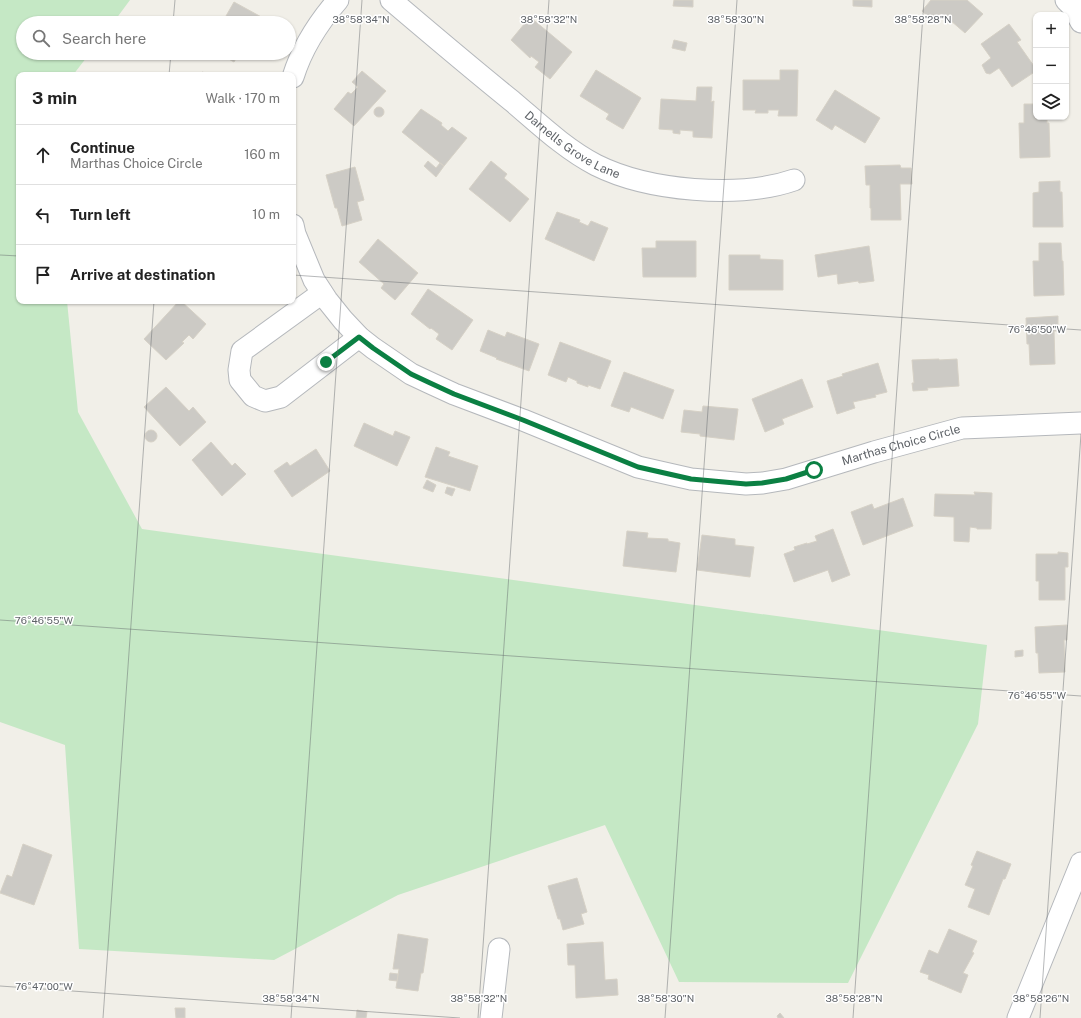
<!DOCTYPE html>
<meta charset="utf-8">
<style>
:root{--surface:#fff;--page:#f2f2f2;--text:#222;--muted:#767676;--line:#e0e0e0}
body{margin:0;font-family:"Public Sans",sans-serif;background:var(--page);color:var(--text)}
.controls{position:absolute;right:12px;top:12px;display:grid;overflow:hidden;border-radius:8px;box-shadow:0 1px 3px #0004}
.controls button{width:36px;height:36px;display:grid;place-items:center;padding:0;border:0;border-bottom:1px solid var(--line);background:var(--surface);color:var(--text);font:20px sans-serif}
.stop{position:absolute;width:12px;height:12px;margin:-9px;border:3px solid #0b8043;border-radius:50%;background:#fff}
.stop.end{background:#0b8043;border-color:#fff;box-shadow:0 1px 4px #0008}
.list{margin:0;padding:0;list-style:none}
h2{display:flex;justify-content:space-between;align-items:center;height:52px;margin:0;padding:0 16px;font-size:17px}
h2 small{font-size:13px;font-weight:400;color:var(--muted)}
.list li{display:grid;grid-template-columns:26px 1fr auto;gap:12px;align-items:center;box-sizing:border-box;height:60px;padding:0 16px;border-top:1px solid var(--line)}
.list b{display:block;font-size:15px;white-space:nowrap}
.list p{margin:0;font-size:13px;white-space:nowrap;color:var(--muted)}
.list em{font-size:13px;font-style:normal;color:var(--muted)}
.icon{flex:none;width:22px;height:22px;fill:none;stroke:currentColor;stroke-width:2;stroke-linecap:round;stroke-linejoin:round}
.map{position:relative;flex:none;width:1081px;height:1018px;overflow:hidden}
.search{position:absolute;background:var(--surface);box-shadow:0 1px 3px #0004;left:16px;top:16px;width:280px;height:44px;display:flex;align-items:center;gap:10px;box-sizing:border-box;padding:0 14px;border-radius:22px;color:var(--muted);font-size:15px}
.panel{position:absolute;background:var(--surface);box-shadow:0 1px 3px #0004;left:16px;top:72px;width:280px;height:232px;border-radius:8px}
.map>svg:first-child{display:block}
</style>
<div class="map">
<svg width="1081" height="1018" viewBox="0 0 1081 1018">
<rect width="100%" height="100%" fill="#f1efe8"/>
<path fill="#c5e8c5" d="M0,0H130L113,23H23V53H90L73,75H19V301H67L78,412L142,529L987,645L978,724L848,983L679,982L605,825L398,895L274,960L79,949L65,745L0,722Z"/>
<path fill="#cccac5" stroke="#d6d1c6" d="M674,0H693V7L673,6Z
M853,0H872V7L853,6Z
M931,0H967L983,14L965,33L950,20L948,21L940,14L933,21L922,11Z
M234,2L265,19L262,23H222Z
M530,17L572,52L550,79L535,67L539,62L531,56L530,58L511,40Z
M1009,24L1021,40L1017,42L1036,69V71L1012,87L999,68L990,74L986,73L982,65L991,58L981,44Z
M674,40L687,43L685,51L672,48Z
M218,53H239L234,62Z
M596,70L641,98L623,129L606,119L609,114L580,96Z
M780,70H798L797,116H778L779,110H768V113H755L756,110H743V80H780Z
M362,71L386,91L354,126L334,109L348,92L351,94L358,87L352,82Z
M202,72L212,75H201Z
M697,87H712L711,102L714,101L712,138L693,137V131L680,130V134L673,133V130L659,129L661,99L696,101Z
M835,90L880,118L865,143L835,125L832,130L816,120Z
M1024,104H1036V117H1047V123H1049L1050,157L1020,158L1019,123H1024Z
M374 112a5 5 0 1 1 10 0a5 5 0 1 1-10 0Z
M421,109L442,123L441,125L448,131L452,127L467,138L444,166L402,132Z
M428,161L436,168L440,163L444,166L436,177L424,166Z
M491,161L507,174L504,178L529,199L510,222L469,189Z
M900,165L901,168H911L912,184H900L901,220H871V208H870V185H866L865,166Z
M355,167L364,200L357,202L362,220L342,226L337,208H335L326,175Z
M1060,181V192H1062L1063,227H1033V193L1039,192V182Z
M557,212L580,220L579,222L588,226L591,221L608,228L594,261L545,239Z
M378,239L418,273L395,300L381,288L384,284L359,262Z
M656,241H696V277H643L642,248H656Z
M1039,243H1061L1062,261H1063L1064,295L1034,296L1033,261H1039Z
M869,246L874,281L859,283L858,281L838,284L837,274L818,277L815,255Z
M729,255H760V259L783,260V290H729Z
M428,289L473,320L452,350L436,339L439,334L431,328L430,329L411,314Z
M179,301H181L206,324L193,339L189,335L182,342L184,343L166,360L144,339Z
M1058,316V331H1054L1055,364L1030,365L1029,344H1027L1026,318Z
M488,330L505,337L507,332L539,344L529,371L496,359L497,358L480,351Z
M560,342L611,361L600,389L588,385V387L577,383V381L568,377L566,382L548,375Z
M939,359V360L957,359L959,386L927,388L928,390L913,391L912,383H914L912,360Z
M878,363L887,392L875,395L876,397L853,402L855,408L837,414L827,381L843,376L842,374Z
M624,372L674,390L663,419L631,407L629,412L611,406Z
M802,379L813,407L782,419L784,424L765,432L752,399Z
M166,387L189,411L193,407L206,422L180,446L144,407Z
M703,406L738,409L734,440L700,436V434L681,432L684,410L702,412Z
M364,423L393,436L395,431L410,437L397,466L354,446Z
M145 436a6 6 0 1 1 12 0a6 6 0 1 1-12 0Z
M211,442L232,466L235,463L246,474L222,496L192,460Z
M436,447L450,452L448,456L478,466L470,491L425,477Z
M316,449L330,471L292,497L274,471L287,462L290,466Z
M427,480L436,485L433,492L423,488Z
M447,487L455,489L452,496L445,493Z
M974,492L992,493L991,529H977V528L970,527L969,542L954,541V517L934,516L935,494L975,495Z
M903,498L913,526L863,545L851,512L872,504L874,509Z
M833,529L850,575L832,582L828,570L794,582L784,554L795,550L794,547L807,543V544L817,541L815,536Z
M627,531L648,533L647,538L668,539V541L680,543L676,572L623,566Z
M702,535L735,539V545L754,547L750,577L697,570Z
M1058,552L1068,553V567H1065V600H1039V581H1036V554H1058Z
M1067,625V640H1064L1065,672L1039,673L1038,653H1036L1035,627Z
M1023,650V656L1015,657V651Z
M23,844L52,855L34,905L0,893L7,875L12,877Z
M977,851L1011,864L1005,879H1003L989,915L968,907L975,889L965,885L973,866L971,865Z
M577,878L587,912L581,914L584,924L563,930L560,919H558L548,886Z
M949,929L977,941L972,952L974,953L963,973L968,975L961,993L928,979L929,975L920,972L929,950L938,954Z
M398,934L428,939L423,973H421L418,991L396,988L399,969H393Z
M603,942L605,980L617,979L618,995L576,998L575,965H568L567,944Z
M390,973L398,974L397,981L389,980Z
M175,1008H185V1018H176Z
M357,1010L367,1012L366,1018H356Z
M780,1013L784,1018H778L777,1016Z"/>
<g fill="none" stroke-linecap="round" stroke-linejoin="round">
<g stroke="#b5b8bc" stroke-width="23">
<g id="minor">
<path id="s1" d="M391,0C431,34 471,68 512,101C538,123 565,149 596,165C648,191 739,199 794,180"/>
<path d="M1066,0L1073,7L1081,22"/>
<path d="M293,77C302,48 318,23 338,0"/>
<path id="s2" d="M293,225L295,234L314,280L327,300L343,320L359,337L373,348L411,374L428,382L454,394L523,420L638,467L691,479L746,484L763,483L786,479L874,452L962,428L1081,423"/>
<path d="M322,293L242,351L239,370L240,380L253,396L265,401L281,397L359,337"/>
<path d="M491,1018L499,949"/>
<path d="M1018,1018L1081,863"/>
</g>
</g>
<use href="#minor" stroke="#fff" stroke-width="21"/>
</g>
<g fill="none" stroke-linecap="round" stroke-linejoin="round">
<path stroke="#0b8043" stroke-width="5" d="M326,362L359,337L373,348L411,374L428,382L454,394L523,420L638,467L691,479L746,484L762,483L786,479L814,470"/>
</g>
<path fill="none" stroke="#5f6368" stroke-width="1" stroke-opacity="0.45" d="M173,23L175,0M169,75L171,53M0,255L19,256M293,275L1081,330M0,620L1081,696M0,986L460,1018M103,1018L154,301M291,1018L362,0M478,1018L549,0M665,1018L737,0M853,1018L924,0M1040,1018L1081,434"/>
<g text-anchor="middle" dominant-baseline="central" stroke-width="3" stroke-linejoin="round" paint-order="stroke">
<g font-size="12" fill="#5f6368" stroke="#fff">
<text stroke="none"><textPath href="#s1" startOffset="233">Darnells Grove Lane</textPath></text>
<text stroke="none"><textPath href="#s2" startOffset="711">Marthas Choice Circle</textPath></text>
</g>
</g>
<g font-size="10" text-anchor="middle" fill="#5f6368" stroke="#fff" stroke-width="3" stroke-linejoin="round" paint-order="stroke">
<text x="361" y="23">38°58'34"N</text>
<text x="549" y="23">38°58'32"N</text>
<text x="736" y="23">38°58'30"N</text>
<text x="923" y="23">38°58'28"N</text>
<text x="1037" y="333">76°46'50"W</text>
<text x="44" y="624">76°46'55"W</text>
<text x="1037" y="699">76°46'55"W</text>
<text x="44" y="990">76°47'00"W</text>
<text x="291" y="1002">38°58'34"N</text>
<text x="479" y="1002">38°58'32"N</text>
<text x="666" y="1002">38°58'30"N</text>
<text x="854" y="1002">38°58'28"N</text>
<text x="1041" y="1002">38°58'26"N</text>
</g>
</svg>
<div class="controls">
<button>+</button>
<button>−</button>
<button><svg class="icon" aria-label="layers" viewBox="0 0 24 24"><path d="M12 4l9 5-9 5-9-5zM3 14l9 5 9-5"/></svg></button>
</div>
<div class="stop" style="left:814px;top:470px"></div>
<div class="stop end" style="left:326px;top:362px"></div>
<div class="search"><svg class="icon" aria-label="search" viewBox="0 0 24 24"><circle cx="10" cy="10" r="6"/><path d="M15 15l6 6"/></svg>Search here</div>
<section class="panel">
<h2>3 min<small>Walk · 170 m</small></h2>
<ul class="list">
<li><svg class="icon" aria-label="ahead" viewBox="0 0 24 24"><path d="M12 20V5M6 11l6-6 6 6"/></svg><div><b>Continue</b><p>Marthas Choice Circle</p></div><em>160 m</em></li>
<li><svg class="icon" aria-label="left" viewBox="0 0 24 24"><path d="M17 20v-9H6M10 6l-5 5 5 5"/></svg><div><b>Turn left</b></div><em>10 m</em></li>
<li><svg class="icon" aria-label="arrive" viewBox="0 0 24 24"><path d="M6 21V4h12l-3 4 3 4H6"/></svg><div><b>Arrive at destination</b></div></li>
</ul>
</section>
</div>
